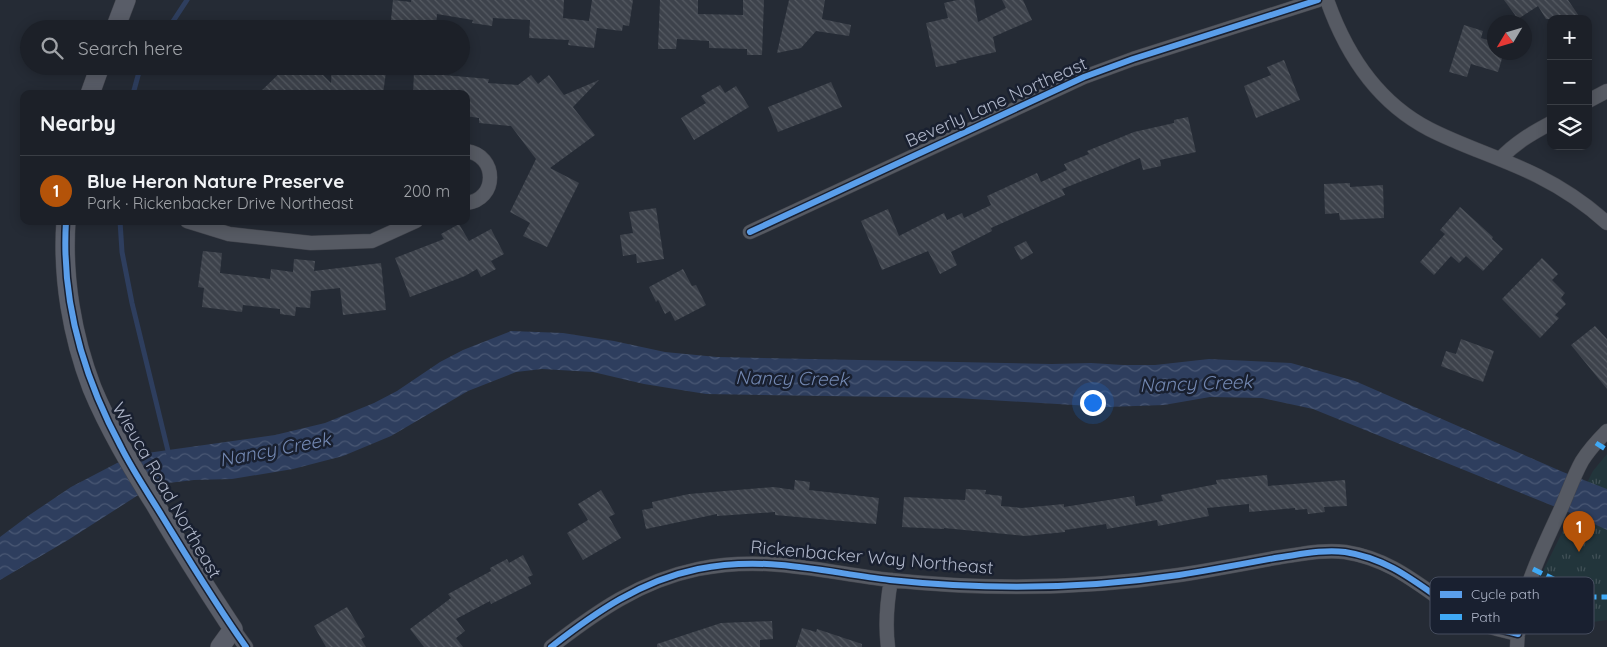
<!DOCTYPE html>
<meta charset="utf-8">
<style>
:root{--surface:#1c2028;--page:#252830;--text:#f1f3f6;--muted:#a0a3a8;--line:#3a3e45;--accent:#b45309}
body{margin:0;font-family:Quicksand,sans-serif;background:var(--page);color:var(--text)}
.controls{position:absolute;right:15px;top:15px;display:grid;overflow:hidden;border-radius:10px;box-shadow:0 2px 12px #0003}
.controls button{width:45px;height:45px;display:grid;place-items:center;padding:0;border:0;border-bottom:1px solid var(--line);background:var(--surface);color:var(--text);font:25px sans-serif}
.compass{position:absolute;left:1487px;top:15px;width:45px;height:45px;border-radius:50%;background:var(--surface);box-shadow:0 2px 12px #0003;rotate:232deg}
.you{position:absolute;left:1092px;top:402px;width:18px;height:18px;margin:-12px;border:4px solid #fff;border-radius:50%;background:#1a73e8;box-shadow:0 0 0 8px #1a73e833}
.badge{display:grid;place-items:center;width:32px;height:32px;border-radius:50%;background:var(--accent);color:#fff;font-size:16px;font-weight:700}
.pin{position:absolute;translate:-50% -41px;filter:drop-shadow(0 1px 2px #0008)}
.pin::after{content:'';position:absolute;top:26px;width:18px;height:15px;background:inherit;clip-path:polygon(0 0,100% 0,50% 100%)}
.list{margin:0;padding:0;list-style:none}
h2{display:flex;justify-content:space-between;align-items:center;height:65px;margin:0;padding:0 20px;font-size:21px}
h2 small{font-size:16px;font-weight:400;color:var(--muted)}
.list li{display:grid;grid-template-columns:32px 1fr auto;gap:15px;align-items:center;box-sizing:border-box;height:70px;padding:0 20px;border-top:1px solid var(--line)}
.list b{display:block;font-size:19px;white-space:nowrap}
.list p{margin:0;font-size:16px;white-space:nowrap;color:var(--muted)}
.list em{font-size:16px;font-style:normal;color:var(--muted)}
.icon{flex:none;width:28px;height:28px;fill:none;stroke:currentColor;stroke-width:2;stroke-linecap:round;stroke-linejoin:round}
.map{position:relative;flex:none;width:1607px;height:647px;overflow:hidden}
.search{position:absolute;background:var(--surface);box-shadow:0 2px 12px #0003;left:20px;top:20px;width:450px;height:55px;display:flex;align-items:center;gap:12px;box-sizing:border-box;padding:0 18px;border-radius:28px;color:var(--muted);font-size:19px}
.panel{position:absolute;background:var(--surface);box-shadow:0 2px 12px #0003;left:20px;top:90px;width:450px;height:135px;border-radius:10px}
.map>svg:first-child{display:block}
</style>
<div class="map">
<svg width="1607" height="647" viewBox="0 0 1607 647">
<defs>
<pattern id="park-tufts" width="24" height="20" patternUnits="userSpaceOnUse" patternTransform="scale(1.25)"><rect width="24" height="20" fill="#22353b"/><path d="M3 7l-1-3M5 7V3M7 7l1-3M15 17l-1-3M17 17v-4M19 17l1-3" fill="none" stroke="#405056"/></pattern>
<pattern id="water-waves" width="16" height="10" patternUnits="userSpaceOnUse" patternTransform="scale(1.25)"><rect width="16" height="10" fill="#2e3e5e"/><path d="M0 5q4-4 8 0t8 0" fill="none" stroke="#4a5874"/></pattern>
<pattern id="building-back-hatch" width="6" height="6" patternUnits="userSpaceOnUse" patternTransform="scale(1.25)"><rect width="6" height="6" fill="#3d424b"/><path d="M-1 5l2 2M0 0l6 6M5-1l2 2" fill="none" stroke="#565b63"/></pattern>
</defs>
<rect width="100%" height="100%" fill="#252b35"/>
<path fill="url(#park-tufts)" d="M1607,454V620L1527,631L1535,595L1544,569L1593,471Z"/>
<path fill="url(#water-waves)" d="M511,331L563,333L614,341L665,352L717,357L1052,364L1091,363L1123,365H1155L1209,359L1291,363L1355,381L1563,472L1607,489V530L1573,514L1313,409L1262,398L1210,397L1164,405L1107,407L956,398L706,394L644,384L593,372L542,369L516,372L468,391L391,436L343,456L293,469L232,479L194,480L168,483L143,492L68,540L0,580V537L28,516L71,487L117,463L140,454L275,435L325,423L374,403L397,391L440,362L463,350Z"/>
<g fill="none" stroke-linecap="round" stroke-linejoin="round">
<path stroke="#2e3e5e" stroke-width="5" d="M168,29L187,0
M133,94L139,72L143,66
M120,221L122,252L132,303L169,455"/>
</g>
<path fill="url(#building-back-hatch)" d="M393,0L411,2V0H564L563,18L589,21L592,0H633L629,26L623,25L622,31L597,28L594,48L568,45L569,40L529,38L530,20L493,18L492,26L472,23L473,20L437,14L436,26L420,25L419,29H402L403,21L391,20Z
M660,0H698V14L743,15V0H764L762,55H747V49L709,48V41L677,39L676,49H658Z
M789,0H825L822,19L851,25L849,36L816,31L801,48L777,53Z
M957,0H974L978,22L1006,8L1002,0H1023L1032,20L993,37L996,52L956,61L957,63L936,67L926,23L948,18L944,3Z
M1504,0H1568L1581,19H1546L1538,6L1518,19Z
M1464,25L1483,31L1481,38L1494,42V52H1504L1498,72L1471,64L1467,77L1449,72Z
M1284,60L1300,100L1256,118L1244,86L1271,75L1267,67Z
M287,66H314L331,83L332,66L386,72L383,94H258Z
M414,72H444V75L489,79L488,83L518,85L531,75L538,84L549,75L564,95L599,80L573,107L595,135L550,168L579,183L547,247L523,236L530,223L510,212L536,159L511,126L479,123V118L466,116V94H413Z
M831,82L842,107L778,132L768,107Z
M720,85L725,93L736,86L749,107L694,140L681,118L706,103L701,96Z
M1188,117L1196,152L1160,160L1161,166L1143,170L1140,158L1062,189L1065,195L991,228L992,231L951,252L957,265L940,274L928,251L882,270L861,221L888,209L899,236L944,213L947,220L962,213L964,218L991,205L987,196L1037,173L1041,182L1067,170L1064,164L1089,154L1087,151L1134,132L1174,123V120Z
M1350,183V187L1383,185L1384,218L1340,220L1339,213L1325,214L1324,184Z
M1460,207L1493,237L1492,239L1503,249L1483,271L1466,256L1459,263L1451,256L1434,275L1420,262L1445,234L1440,230Z
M656,208L664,259L637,263L636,254L623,256L620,235L633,233L629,212Z
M459,224L469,241L491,229L504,254L491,261L496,269L481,277L477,269L465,276L410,297L395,258L444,239L441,234Z
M1026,241L1033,253L1021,260L1014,247Z
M203,251L222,253L220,273L270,279L271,269L293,272L294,259L315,261L314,271L381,263L386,310L343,315L340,288L311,291L310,308L296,307L295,316L280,314V309L243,305L242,312L202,307L204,288L198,287Z
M1542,258L1558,274L1552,280L1565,293L1561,298L1566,304L1555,315L1559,318L1540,338L1502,299Z
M683,269L692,286L696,285L706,305L675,321L670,311L665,314L658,300L656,302L649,287Z
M1595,326L1607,339V389L1571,345Z
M1461,339L1494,351L1483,382L1441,366L1446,351L1456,354Z
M1267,475L1268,486L1345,480L1347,506L1324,507L1325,512L1308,514L1307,509L1295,510V508L1249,512V504L1207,508L1209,516L1158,526L1157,520L1107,529L1106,524L1065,530V532L1025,536L944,528V529L902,527L904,497L965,500L966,489L986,490L985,494L1002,496L1001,506L1022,508L1064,504V507L1134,496L1136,506L1163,501L1161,495L1217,484L1216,480Z
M795,480L810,482L809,490L879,498L876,524L775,515V512L717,516V514L646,529L642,510L653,508L652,502L689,494L774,487L794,490Z
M601,490L615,514L609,517L621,538L583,560L567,533L588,520L578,504Z
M523,555L533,575L528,577L531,584L491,604L490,601L456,619L465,631L456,638L463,647H424L410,629L451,598L448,594L491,571L490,568L507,559L509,563Z
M347,607L365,637L361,639L366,647H326L314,626Z
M772,621L773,639L760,640V647H657V644L721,623Z
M802,628L816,632L817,629L862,644V647H796Z"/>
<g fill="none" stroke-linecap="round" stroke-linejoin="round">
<g stroke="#42454d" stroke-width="15">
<path id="street" d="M1327,0C1346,54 1377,102 1429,129C1464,147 1502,158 1538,176C1562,188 1586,204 1607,223
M1588,101L1607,91
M466,151C498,155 498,200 466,203
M1500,159C1515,143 1532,133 1551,123
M187,221L229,234L311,243L372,241L416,221
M750,232L1084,77L1133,59L1318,0
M233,629L246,647
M551,647C596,612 640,581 698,569C766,555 823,572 890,580C985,590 1084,589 1179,575C1211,570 1243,564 1275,558C1298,555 1322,549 1345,552C1384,558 1409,577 1440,599C1449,606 1459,614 1469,619C1485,627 1501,630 1518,634
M888,647C885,624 887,602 891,580
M1517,647C1518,598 1539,556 1559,513C1567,496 1573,477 1582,461C1589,450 1598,440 1607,431"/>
</g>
<g stroke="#42454d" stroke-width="20">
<path id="secondary" d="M115,29L126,0
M90,94L100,66
M66,221C62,277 72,336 92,388C109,429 132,467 155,504C180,547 206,588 233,629L220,647"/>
</g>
<use href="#street" stroke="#565a63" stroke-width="14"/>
<use href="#secondary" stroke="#595d68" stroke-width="19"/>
<path stroke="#3fa9f5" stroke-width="5" stroke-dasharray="10 5" stroke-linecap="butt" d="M1596,443L1607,450
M1533,569L1590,597H1607"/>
<g stroke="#192030" stroke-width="9">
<path id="cycleway" d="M66,221C61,301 84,378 121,447C133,471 148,493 162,516C189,560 216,605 246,647
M750,232L1084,77L1133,59L1318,0
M551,647C596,612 640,581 698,569C766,555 823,572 890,580C985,590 1084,589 1179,575C1211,570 1243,564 1275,558C1298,555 1322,549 1345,552C1384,558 1409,577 1440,599C1449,606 1459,614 1469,619C1485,627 1501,630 1518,634"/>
</g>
<use href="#cycleway" stroke="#5a9eea" stroke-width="6"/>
</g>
<g text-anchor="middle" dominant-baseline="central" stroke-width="5" stroke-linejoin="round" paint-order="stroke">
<g font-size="18" fill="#aeb5c8" stroke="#192030">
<text transform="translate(996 102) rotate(-24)">Beverly Lane Northeast</text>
<text transform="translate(167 490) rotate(60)">Wieuca Road Northeast</text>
<text transform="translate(872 557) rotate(5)">Rickenbacker Way Northeast</text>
</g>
<g font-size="19" font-style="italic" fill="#7388b2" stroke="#192030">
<text transform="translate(792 378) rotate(1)">Nancy Creek</text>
<text transform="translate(1196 383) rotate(-2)">Nancy Creek</text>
<text transform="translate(275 449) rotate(-11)">Nancy Creek</text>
</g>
</g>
<rect x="1430" y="577" width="164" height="57" rx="8" fill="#192030" stroke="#464d5e" stroke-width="1"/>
<rect x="1440" y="591" width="22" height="7" fill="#5a9eea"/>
<rect x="1440" y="614" width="22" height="6" fill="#3fa9f5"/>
<g font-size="14" fill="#aeb5c8">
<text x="1471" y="599">Cycle path</text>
<text x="1471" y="622">Path</text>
</g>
</svg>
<div class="controls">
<button>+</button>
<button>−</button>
<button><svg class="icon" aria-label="layers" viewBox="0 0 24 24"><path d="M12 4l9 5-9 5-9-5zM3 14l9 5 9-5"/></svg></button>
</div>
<svg class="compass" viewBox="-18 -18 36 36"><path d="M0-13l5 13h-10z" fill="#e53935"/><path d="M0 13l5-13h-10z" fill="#a0a3a8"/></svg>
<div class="you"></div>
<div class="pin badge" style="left:1579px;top:552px">1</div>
<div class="search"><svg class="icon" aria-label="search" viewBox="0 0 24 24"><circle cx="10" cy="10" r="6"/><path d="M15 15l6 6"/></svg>Search here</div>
<section class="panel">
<h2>Nearby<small></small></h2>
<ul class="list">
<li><span class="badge">1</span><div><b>Blue Heron Nature Preserve</b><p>Park · Rickenbacker Drive Northeast</p></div><em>200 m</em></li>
</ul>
</section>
</div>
